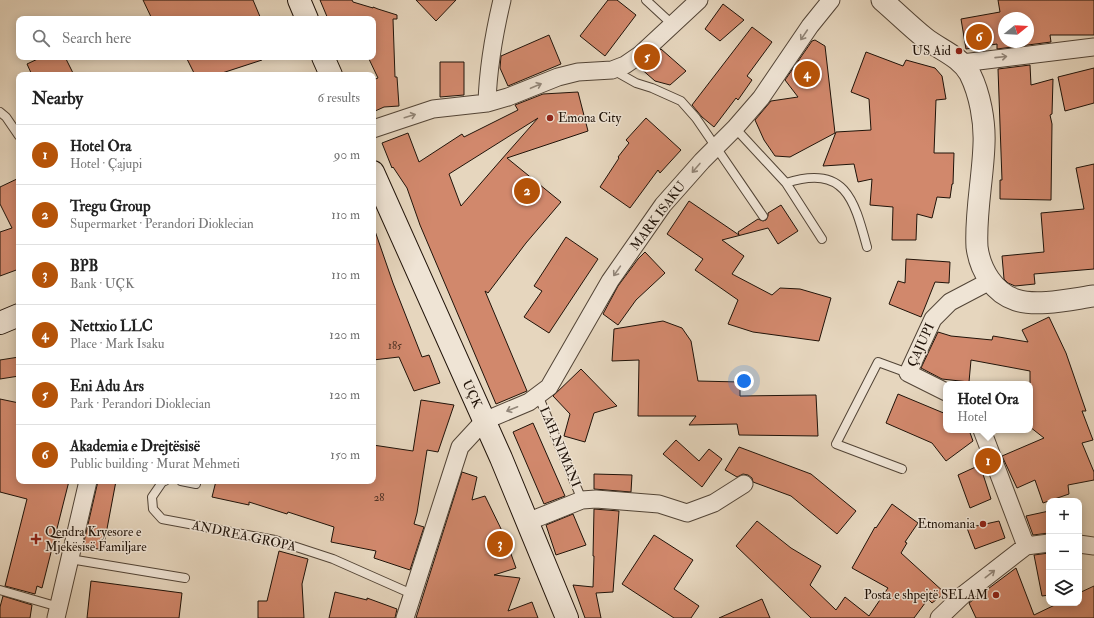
<!DOCTYPE html>
<meta charset="utf-8">
<style>
:root{--surface:#fff;--page:#f2f2f2;--text:#222;--muted:#767676;--line:#e0e0e0;--accent:#b45309}
body{margin:0;font-family:"IM FELL Double Pica",serif;background:var(--page);color:var(--text)}
.controls{position:absolute;right:12px;bottom:12px;display:grid;overflow:hidden;border-radius:8px;box-shadow:0 2px 10px #0003}
.controls button{width:36px;height:36px;display:grid;place-items:center;padding:0;border:0;border-bottom:1px solid var(--line);background:var(--surface);color:var(--text);font:20px sans-serif}
.compass{position:absolute;left:998px;top:12px;width:36px;height:36px;border-radius:50%;background:var(--surface);box-shadow:0 2px 10px #0003;rotate:72deg}
.you{position:absolute;left:744px;top:381px;width:14px;height:14px;margin:-10px;border:3px solid #fff;border-radius:50%;background:#1a73e8;box-shadow:0 0 0 6px #1a73e833}
.badge{display:grid;place-items:center;width:26px;height:26px;border-radius:50%;background:var(--accent);color:#fff;font-size:13px;font-weight:700}
.pin{position:absolute;translate:-50% -50%;border:2px solid #fff;box-shadow:0 1px 4px #0006}
.popup{position:absolute;left:943px;top:381px;width:90px;height:52px;box-sizing:border-box;display:grid;place-content:center;border-radius:8px;background:var(--surface);filter:drop-shadow(0 1px 3px #0005);font-size:13px;white-space:nowrap;color:var(--muted)}
.popup b{font-size:15px;color:var(--text)}
.popup::after{content:'';position:absolute;left:50%;top:100%;margin-left:-8px;border:8px solid transparent;border-top-color:var(--surface)}
.list{margin:0;padding:0;list-style:none}
h2{display:flex;justify-content:space-between;align-items:center;height:52px;margin:0;padding:0 16px;font-size:17px}
h2 small{font-size:13px;font-weight:400;color:var(--muted)}
.list li{display:grid;grid-template-columns:26px 1fr auto;gap:12px;align-items:center;box-sizing:border-box;height:60px;padding:0 16px;border-top:1px solid var(--line)}
.list b{display:block;font-size:15px;white-space:nowrap}
.list p{margin:0;font-size:13px;white-space:nowrap;color:var(--muted)}
.list em{font-size:13px;font-style:normal;color:var(--muted)}
.icon{flex:none;width:22px;height:22px;fill:none;stroke:currentColor;stroke-width:2;stroke-linecap:round;stroke-linejoin:round}
.map{position:relative;flex:none;width:1094px;height:618px;overflow:hidden}
.search{position:absolute;background:var(--surface);box-shadow:0 2px 10px #0003;left:16px;top:16px;width:360px;height:44px;display:flex;align-items:center;gap:10px;box-sizing:border-box;padding:0 14px;border-radius:8px;color:var(--muted);font-size:15px}
.panel{position:absolute;background:var(--surface);box-shadow:0 2px 10px #0003;left:16px;top:72px;width:360px;height:412px;border-radius:8px}
.map>svg:first-child{display:block}
</style>
<div class="map">
<svg width="1094" height="618" viewBox="0 0 1094 618">
<rect width="100%" height="100%" fill="#e6d6be"/>
<filter id="stains"><feTurbulence type="fractalNoise" baseFrequency=".005" numOctaves="4"/><feColorMatrix values="0 0 0 0 .2 0 0 0 0 .09 0 0 0 0 .02 0 0 0 .5 -.17"/></filter>
<radialGradient id="worn" r=".72"><stop offset=".6" stop-color="#630" stop-opacity="0"/><stop offset="1" stop-color="#630" stop-opacity=".3"/></radialGradient>
<path fill="#d1886c" stroke="#201309" fill-rule="evenodd" d="M143,0H253L261,19H152Z
M320,0H352L353,2L373,8V7L378,9L397,15V19H393L395,77H397L399,106L384,107L373,112V80L378,78L368,57H373V19H328Z
M416,0H456L436,21Z
M608,0H617L636,15L605,56L580,36Z
M998,0H1094V35H1050L1051,42L997,49V44L966,49L961,19L1000,12ZM1004,18H1028V42H1004Z
M723,4L744,20L720,41L705,29Z
M752,27L772,42L747,76L752,80L738,100L736,98L714,127L702,117L692,105Z
M549,35L561,64L508,86L500,68L501,56Z
M815,40L825,46L835,133L790,157L775,156L764,140L755,120L771,101L798,97L785,80L812,41Z
M661,49L686,71L670,85L655,81L639,67Z
M866,52L903,66L906,60L935,68L942,76L946,99L936,100L934,153H954L953,184H952L950,198L937,197L932,218L917,214L916,240H892L893,207L870,205L872,179L858,182L854,164L823,166L836,132L871,130L869,99L851,92Z
M42,57H65L74,75H32L27,64Z
M186,57H262V60L216,75H195Z
M440,62H464V95L440,97Z
M1030,65L1031,85L1053,79L1052,114L1050,115L1052,124L1051,200L1000,199V180H1002L998,69Z
M1094,68V103L1065,111L1058,77Z
M578,92L588,131L507,158L561,202L526,243L488,293L485,291L527,391L496,404L420,225L407,188L393,167L392,168L382,143L408,133L419,162L462,134L464,137L518,110L515,105L543,94ZM538,118L501,160L461,206L449,174Z
M646,118L681,150L660,173L658,170L630,208L600,187L619,158L618,157L629,143L626,140Z
M1094,164V269L1034,274L1035,284L1015,286L1008,283L1004,279L1002,256L1044,252L1041,213L1084,209L1076,168Z
M19,178V269L0,276V232L12,228L0,204V187Z
M689,201L739,235L738,232L758,219L763,221L766,220L768,216V213L781,205L798,231L778,244L768,228L722,240L744,256L732,274L772,295L780,288L800,289L831,298L819,341L753,332L728,324L738,300L695,270L703,259L667,234Z
M373,231H375L393,283L422,357L429,355L440,383L414,391L399,357L373,360Z
M566,237L598,259L549,333L524,317L542,291L534,286Z
M645,252L665,273L636,300L618,325L603,314L618,286L638,259Z
M906,259L950,262L949,283L935,282L921,317L889,304L898,281L905,283Z
M1049,317L1066,353L1086,411H1082L1093,440L1082,443L1094,472V480L1068,485L1069,494L1043,503L1035,480L1017,488L1002,456L1044,438L1030,427V371L971,360L969,382L942,379L921,368L938,332L951,336L992,340L993,336L1028,342L1022,330Z
M663,321L682,328L691,341L698,381L740,382V396L816,395L818,436L739,435L737,424L689,425L696,416H638L639,360L612,361L614,329Z
M19,357V376L0,379V360Z
M581,369L617,406L594,413L585,442L564,436L570,414L553,396Z
M898,394L946,414V430H969L973,441L946,461L932,443L886,423Z
M0,399L19,403V481H69L42,588L37,586L35,594L5,586L27,499L0,492Z
M421,400L454,405L438,452L427,450L417,513L414,524L424,527L410,570L374,558L376,551L331,542L334,527L288,512L287,514L249,502V505L212,497L216,481H373V445L413,451Z
M533,423L565,496L544,504L513,432Z
M676,440L699,461L709,449L722,459L702,487L663,454Z
M739,447L811,474L856,511L837,534L791,496L753,482L752,478L748,475L743,474L737,477L725,470Z
M980,465L991,499L970,508L958,475Z
M462,472L477,477L472,500L485,496L505,537L516,568L494,575L520,578L508,611L532,602L538,618H416Z
M594,474L632,475L631,492L594,489Z
M98,481H116L103,550L83,546Z
M892,504L918,523L905,542L907,543L901,553L945,593L932,603L928,599L914,618H811L736,546L757,521L791,548L821,566L810,585L836,610L845,597L869,616L888,588L852,568L875,527L876,528Z
M594,509L619,511L613,592L596,593L601,618H585L573,585L593,587L594,556H593Z
M1049,511V533L1033,535L1026,516Z
M573,514L586,545L556,555L546,525Z
M999,521L1005,538L975,549L967,528Z
M654,535L693,560L674,589L699,606L691,618H674L622,584Z
M279,551L308,559L302,584L304,618H258V601H267Z
M1049,553V595L1042,596L1034,555Z
M1016,568L1034,615L1059,603H1079V593L1094,586V618H976L969,603Z
M91,581L182,593L179,618H87Z
M335,592L367,600V598L397,609L395,618H329Z
M3,596L32,605L30,618H0V607Z
M762,599L770,618H719Z"/>
<g fill="none" stroke-linecap="round" stroke-linejoin="round">
<g stroke="#524436" stroke-width="10">
<path id="service" d="M646,0L673,25
M613,70L636,83L652,88L681,101L696,118L763,216
M0,112L6,117L19,136
M735,128L786,183L822,239
M786,183C845,164 854,199 867,247
M538,395L582,500
M902,469L836,444L878,362L908,373
M165,481H163L152,497L153,509L162,519L275,540L333,559L412,594
M181,481L196,484
M70,559L185,578
M0,590L59,607"/>
</g>
<g stroke="#524436" stroke-width="19">
<path id="minor" d="M962,63L1094,47
M487,103C488,68 494,34 502,0
M373,129L433,109L487,103L508,97L558,77L578,72L612,70L625,65L641,54L699,0
M946,392L908,373L933,319L950,302L990,281
M982,430L1026,546
M527,522L582,500L596,499L659,504L687,513L714,503L744,484
M1079,544L1094,546
M56,618L88,481
M405,618L460,447L484,421L529,402L549,387L610,281L663,205L702,161L735,128L761,98L810,26L831,0
M939,618L963,595L1026,546L1049,543"/>
</g>
<g stroke="#524436" stroke-width="23">
<path id="tertiary" d="M882,0C897,13 910,26 925,38C940,50 960,56 970,74C980,94 985,122 984,144C983,178 975,214 977,247C980,270 994,293 1016,300C1037,307 1072,299 1094,296"/>
</g>
<g stroke="#201309" stroke-width="24">
<path id="secondary" d="M299,0L307,19
M323,57L331,75
M373,172L501,458L567,618
M0,323L19,315"/>
</g>
<use href="#service" stroke="#efe4d5" stroke-width="8"/>
<use href="#minor" stroke="#efe4d5" stroke-width="17"/>
<use href="#tertiary" stroke="#efe4d5" stroke-width="21"/>
<use href="#secondary" stroke="#efe4d5" stroke-width="22"/>
</g>
<defs><path id="oneway-shaft" d="M-6 0H5M1.5-3L5.5 0L1.5 3" fill="none" stroke-width="1.6" stroke-linecap="round" stroke-linejoin="round"/></defs>
<g stroke="#928679">
<use href="#oneway-shaft" transform="translate(804 35) rotate(124)"/>
<use href="#oneway-shaft" transform="translate(1001 57) rotate(-6)"/>
<use href="#oneway-shaft" transform="translate(536 86) rotate(-23)"/>
<use href="#oneway-shaft" transform="translate(410 116) rotate(-17)"/>
<use href="#oneway-shaft" transform="translate(696 168) rotate(131)"/>
<use href="#oneway-shaft" transform="translate(617 271) rotate(125)"/>
<use href="#oneway-shaft" transform="translate(512 409) rotate(158)"/>
<use href="#oneway-shaft" transform="translate(990 574) rotate(-38)"/>
</g>
<g fill="#8f2418" stroke="#efe4d5" stroke-width="1.5">
<circle cx="959" cy="51" r="4"/>
<circle cx="550" cy="118" r="4"/>
<circle cx="983" cy="524" r="4"/>
<path d="M34 533h4v4h4v4h-4v4h-4v-4h-4v-4h4z"/>
<circle cx="996" cy="595" r="4"/>
</g>
<g text-anchor="middle" dominant-baseline="central" stroke-width="3" stroke-linejoin="round" paint-order="stroke">
<g font-size="11" fill="#4c3022">
<text x="395" y="345">185</text>
<text x="379" y="497">28</text>
</g>
<g font-size="13" fill="#201309" stroke="#efe4d5" text-anchor="end">
<text x="951" y="51">US Aid</text>
<text x="558" y="118" text-anchor="start">Emona City</text>
<text x="975" y="524">Etnomania</text>
<text x="45" y="532" text-anchor="start">Qendra Kryesore e<tspan x="45" dy="15">Mjekësisë Familjare</tspan></text>
<text x="988" y="595">Posta e shpejtë SELAM</text>
</g>
<g font-size="13" fill="#201309" stroke="#efe4d5">
<text transform="translate(658 216) rotate(-53)">MARK ISAKU</text>
<text transform="translate(921 345) rotate(-65)">ÇAJUPI</text>
<text transform="translate(472 394) rotate(66)">UÇK</text>
<text transform="translate(560 447) rotate(67)">LAH NIMANI</text>
<text transform="translate(244 536) rotate(12)">ANDREA GROPA</text>
</g>
</g>
<rect width="100%" height="100%" filter="url(#stains)"/>
<rect width="100%" height="100%" fill="url(#worn)"/>
</svg>
<div class="controls">
<button>+</button>
<button>−</button>
<button><svg class="icon" aria-label="layers" viewBox="0 0 24 24"><path d="M12 4l9 5-9 5-9-5zM3 14l9 5 9-5"/></svg></button>
</div>
<svg class="compass" viewBox="-18 -18 36 36"><path d="M0-13l5 13h-10z" fill="#e53935"/><path d="M0 13l5-13h-10z" fill="#767676"/></svg>
<div class="you"></div>
<div class="pin badge" style="left:988px;top:461px">1</div>
<div class="popup"><b>Hotel Ora</b>Hotel</div>
<div class="pin badge" style="left:527px;top:191px">2</div>
<div class="pin badge" style="left:500px;top:544px">3</div>
<div class="pin badge" style="left:807px;top:74px">4</div>
<div class="pin badge" style="left:647px;top:57px">5</div>
<div class="pin badge" style="left:979px;top:37px">6</div>
<div class="search"><svg class="icon" aria-label="search" viewBox="0 0 24 24"><circle cx="10" cy="10" r="6"/><path d="M15 15l6 6"/></svg>Search here</div>
<section class="panel">
<h2>Nearby<small>6 results</small></h2>
<ul class="list">
<li><span class="badge">1</span><div><b>Hotel Ora</b><p>Hotel · Çajupi</p></div><em>90 m</em></li>
<li><span class="badge">2</span><div><b>Tregu Group</b><p>Supermarket · Perandori Dioklecian</p></div><em>110 m</em></li>
<li><span class="badge">3</span><div><b>BPB</b><p>Bank · UÇK</p></div><em>110 m</em></li>
<li><span class="badge">4</span><div><b>Nettxio LLC</b><p>Place · Mark Isaku</p></div><em>120 m</em></li>
<li><span class="badge">5</span><div><b>Eni Adu Ars</b><p>Park · Perandori Dioklecian</p></div><em>120 m</em></li>
<li><span class="badge">6</span><div><b>Akademia e Drejtësisë</b><p>Public building · Murat Mehmeti</p></div><em>150 m</em></li>
</ul>
</section>
</div>
